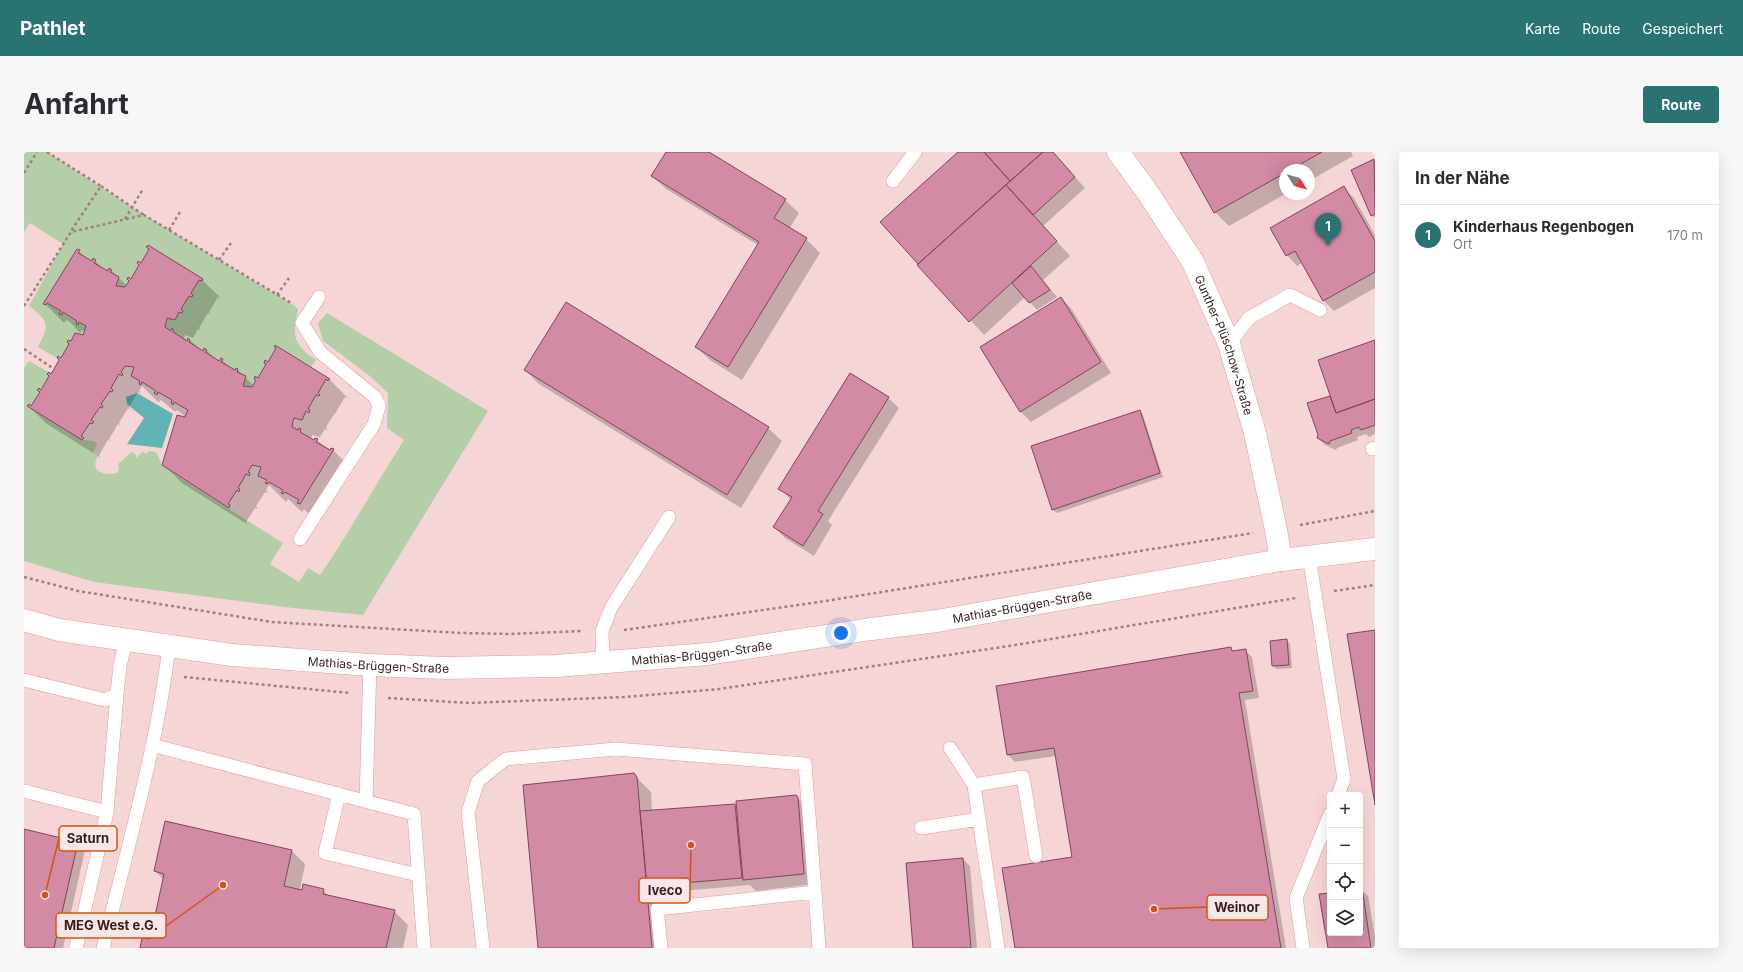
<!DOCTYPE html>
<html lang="de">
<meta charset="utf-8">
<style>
:root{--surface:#fff;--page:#f7f7f7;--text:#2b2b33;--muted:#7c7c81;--line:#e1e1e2;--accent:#297373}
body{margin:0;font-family:Inter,sans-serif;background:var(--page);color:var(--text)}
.controls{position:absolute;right:12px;bottom:12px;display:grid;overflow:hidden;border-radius:4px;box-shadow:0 4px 16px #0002}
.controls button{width:36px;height:36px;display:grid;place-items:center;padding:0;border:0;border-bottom:1px solid var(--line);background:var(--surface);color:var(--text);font:20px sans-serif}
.compass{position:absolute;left:1255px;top:12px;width:36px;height:36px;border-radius:50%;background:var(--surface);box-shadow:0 4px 16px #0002;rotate:127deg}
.you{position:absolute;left:817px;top:481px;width:14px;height:14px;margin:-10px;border:3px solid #fff;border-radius:50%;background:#1a73e8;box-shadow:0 0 0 6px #1a73e833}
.badge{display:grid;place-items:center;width:26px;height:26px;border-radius:50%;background:var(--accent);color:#fff;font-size:13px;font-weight:700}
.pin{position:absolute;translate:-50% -33px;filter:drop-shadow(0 1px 2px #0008)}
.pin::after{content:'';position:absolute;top:21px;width:14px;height:12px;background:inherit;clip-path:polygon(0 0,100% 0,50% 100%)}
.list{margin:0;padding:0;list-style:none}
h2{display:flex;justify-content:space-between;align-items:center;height:52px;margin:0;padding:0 16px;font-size:17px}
h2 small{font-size:13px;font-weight:400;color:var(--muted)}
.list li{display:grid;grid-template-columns:26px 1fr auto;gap:12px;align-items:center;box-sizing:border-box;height:60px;padding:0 16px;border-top:1px solid var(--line)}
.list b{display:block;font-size:15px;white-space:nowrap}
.list p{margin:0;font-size:13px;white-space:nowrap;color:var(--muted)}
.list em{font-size:13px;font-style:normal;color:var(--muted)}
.icon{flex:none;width:22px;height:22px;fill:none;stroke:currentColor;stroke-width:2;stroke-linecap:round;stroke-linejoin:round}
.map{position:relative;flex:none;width:1351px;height:796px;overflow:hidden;border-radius:4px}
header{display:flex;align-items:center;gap:24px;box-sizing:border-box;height:56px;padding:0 20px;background:var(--accent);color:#fff}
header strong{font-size:19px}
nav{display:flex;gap:22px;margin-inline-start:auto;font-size:14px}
.intro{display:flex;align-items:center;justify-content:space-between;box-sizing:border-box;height:96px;padding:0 24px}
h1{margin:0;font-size:28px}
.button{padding:10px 18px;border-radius:4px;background:var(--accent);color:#fff;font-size:14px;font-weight:700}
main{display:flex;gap:24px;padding:0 24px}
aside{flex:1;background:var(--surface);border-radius:4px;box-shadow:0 4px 16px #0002}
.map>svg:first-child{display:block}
</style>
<header>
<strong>Pathlet</strong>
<nav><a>Karte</a><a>Route</a><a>Gespeichert</a></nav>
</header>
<div class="intro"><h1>Anfahrt</h1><a class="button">Route</a></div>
<main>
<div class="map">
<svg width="1351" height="796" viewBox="0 0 1351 796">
<rect width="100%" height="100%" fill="#f6d5d6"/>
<path fill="#b4cfa8" d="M0,0H23L120,63L271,154L274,158C268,185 269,192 292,208L287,215L251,193L250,195L252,196L244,210L241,209L240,211L242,212L234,226L231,225L230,227L232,228L228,235L219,234L222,224L213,220L214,217L212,216L211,218L197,210L199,207L197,206L195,209L181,200L182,197L180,196L179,199L165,190L166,188L164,186L163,189L149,180L150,177L148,176L147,179L141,175L143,166L151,168L155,160L158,161L159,159L157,157L165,144L168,145L169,143L167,141L175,128L178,129L179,127L125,97L117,111L114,109L113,111L115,113L107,127L104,125L103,127L105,129L101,135L92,134L95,125L86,120L87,118L85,116L84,119L70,111L69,107L68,109L54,101L56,98L53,97L20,152L22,153L23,151L37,159L36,162L38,163L39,160L53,169L52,172L54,173L55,170L62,174L59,183H50L47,189L44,188L43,190L45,192L37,206L34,204L33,206L14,195C25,174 26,169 5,154L39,92L6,71L0,80Z
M303,161L464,259L339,463L269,456L70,430L0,409V216L5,209L25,220L23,222L25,224L17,238L15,236L13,238L16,240L7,254L5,252L3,254L58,288L70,289L73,292L69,301L74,304C65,320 80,324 93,321L95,318L94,312L108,300L112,303V306L118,300L122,302L125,299L132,300L138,313L151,321L150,322L259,391L246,412L275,430L284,416L296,423C326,380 351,333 380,288L363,276L364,241L347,225L299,189L294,171Z"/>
<path fill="#61b3b4" d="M113,241L149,262L138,296L103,292L120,266L103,252L102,245Z"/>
<path fill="#0003" d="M643,0H683L761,48L775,61L765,77L782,87L796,101L718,228L686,208L672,195L734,93L642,37L628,24Z
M935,0H1028L1061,36L1019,74L1046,104L1019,128L1033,145L1013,158L1001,145L960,183L857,70Z
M1157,0H1327L1329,4L1285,29V18H1261V42L1205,74L1191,60Z
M1350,8L1351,9V66L1348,63Z
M1319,35L1330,46L1351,83V136L1310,159L1300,149L1278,111L1273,114L1263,103Z
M55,99L64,108L68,110L71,109L84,121L87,118L103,134L116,113L178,128L197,146L194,145L185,160L187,163L184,161L175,176L177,179L174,177L169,186L161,183L160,188L163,190L165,188H166L179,200L182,198L195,210L198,208L211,220L213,217L230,234L253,197L251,195L305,227L324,246L321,245L312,260L313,262L311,261L302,275L304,278L301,277L296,285L288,283L287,288L290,290L293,288L306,299L309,298L327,316L293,369L280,357L278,360L264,347L262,350L245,333L242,338L244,341L241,340L232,354L234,357L231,356L222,370L224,373L158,331L139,312L164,267L153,258L151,260L150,259L137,248L135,250H134L118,234L115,239L117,242L114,240L105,255L107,258L104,256L95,271L97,274L94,272L85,287L87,289L84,288L75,303L77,306L23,272L4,254L7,255L47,191L60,184L61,180L58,178L56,181L46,170L42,168L40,171L21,152Z
M1037,146L1047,156L1087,221L1007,270L997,260L957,195Z
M1351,189V282L1345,285L1342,282L1333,285L1334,288L1313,296L1312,298L1301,293L1294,286L1306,245L1309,248Z
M501,218L744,276L758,289L717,356L515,232Z
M864,246L875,256L804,369L808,373L790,404L761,386L750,375L767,348L756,336Z
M1116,259L1119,263L1139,325L1033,361L1029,358L1008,295Z
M1263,488L1266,492L1268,516L1252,517L1249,513Z
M1207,496L1210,500L1221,498L1228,505L1235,546L1221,548L1262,796H992L1049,705L1032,604L991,610L984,603L973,535Z
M610,623L627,640L628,659L711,653L713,655L773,645L784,656L790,732L732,739L726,733L635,741L640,796H515Z
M0,678L54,690L61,698L39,796H0Z
M268,699L281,712L276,738H299L306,745L370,759L384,773L379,796H117L127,788L140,728L131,719Z
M939,707L946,714L953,796H890Z
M1336,737L1344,744L1351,784V796H1305L1306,742V781H1336Z"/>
<path fill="#d28aa5" stroke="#84445e" d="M642,0H685L762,47L750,66L783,86L704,215L671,195L735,90L627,24Z
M934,0H960L986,29L894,112L856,70Z
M960,0H1019L986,29Z
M1019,0H1029L1051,25L1009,63L982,33Z
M1156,0H1298L1266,18H1261V21L1190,61Z
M1350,7L1351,62L1347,64L1327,18Z
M982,33L1033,89L945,170L893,113Z
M1320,34L1351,89V120L1299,149L1271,99L1262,104L1246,76Z
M124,93L179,127L178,129L175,128L167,141L169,143L168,145L165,144L157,157L159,159L158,161L155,160L151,168L143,166L141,175L147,179L148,176L150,178L149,180L163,189L164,186L166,188L165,190L179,199L180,196L183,198L181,200L195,209L197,206L199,207L197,210L211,218L212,216L214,217L213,220L222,224L219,234L228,235L232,228L230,227L231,224L234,226L242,212L240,211L241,208L244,210L252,196L250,195L251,193L306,227L304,229L302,227L294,241L296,243L295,244L292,243L284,257L286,258L285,261L282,259L278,268L270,266L269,269L268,275L274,278L275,276L277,277L276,280L290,288L291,286L294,287L292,290L306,298L307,296L310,297L276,352L273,351L275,348L261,340L259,342L257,341L259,338L245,330L244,332L241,331L243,328L234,324L237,315L228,313L224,320L226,321L225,324L222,322L214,336L216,337L215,340L213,338L204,352L206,353L205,356L138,313L153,263L161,265L164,258L150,250L149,253L147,251L148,248L134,240L133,243L130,241L132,239L118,230L117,233L115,232L116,229L107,224L110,215L101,214L97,220L99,222L98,224L95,222L87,236L89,238L88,240L86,239L77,252L79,254L78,256L76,255L67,268L70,270L68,272L66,271L57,284L60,286L58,288L3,254L5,252L7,254L16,240L13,238L15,236L17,238L25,224L23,222L25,220L27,222L30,217L35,208L33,206L34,204L37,206L45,192L43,190L44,188L47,189L51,181L59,183L62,174L55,170L54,173L52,172L53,169L39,160L38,163L35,162L37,159L23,151L22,153L19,152L53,97L56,98L54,101L68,109L69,106L72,108L70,111L84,119L85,116L88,118L86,120L95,125L92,134L101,135L105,129L103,127L104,125L107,127L115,113L113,111L114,109L117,111L125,97L122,95Z
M1007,114L1026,138L1005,151L988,131Z
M1037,145L1077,210L996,260L956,195Z
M542,150L745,275L703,343L500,218Z
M1351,188V247L1312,261L1294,208Z
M826,221L865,245L794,359L799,362L779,394L749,375L768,345L754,337Z
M1306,244L1312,261L1351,247V273L1337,278L1335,275L1327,278L1328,281L1306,289L1305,292L1293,286L1294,283L1283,251Z
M1116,258L1136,321L1028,358L1007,294Z
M1351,478V653L1323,482Z
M1263,487L1265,513L1248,514L1246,489Z
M1207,495L1208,499L1222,497L1229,539L1215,541L1257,796H991L978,716L1048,705L1030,596L983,603L972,534Z
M610,621L613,625L628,796H514L499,633Z
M772,643L774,645L780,722L719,728L712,649Z
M711,652L718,726L623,734L616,659Z
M141,669L268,698L260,734L278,738L279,732L300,737L299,742L371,758L362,796H116L118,786L126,787L140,722L130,719Z
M0,677L54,690L30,796H0Z
M939,706L947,796H889L882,711Z
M1336,736H1338L1347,796H1304L1295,742L1306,741V781H1336Z"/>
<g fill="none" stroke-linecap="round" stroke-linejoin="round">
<g stroke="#e5989d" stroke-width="14">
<path id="service" d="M869,29L891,0
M1205,192L1225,166L1266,143L1296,158
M1348,297L1351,296
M276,387L350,272L355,254L351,245L296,200L278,171L295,145
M1285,404L1320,627L1314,643
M579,511L578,479L587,456L645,365
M0,528L81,548L93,542
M128,593L390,662L400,796
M926,596L950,633L974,796
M950,633L999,625L1012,704
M0,639L83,660
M315,642L301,701L394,723
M342,649L346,513
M897,676L955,667
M791,740L795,796
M52,796L83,660L93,542L96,514L102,487
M79,796C103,696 133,596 145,494
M459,796L444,660L454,629L482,607L592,597L781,612L791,740L633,757L637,796
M1279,796L1272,746L1306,662"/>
</g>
<g stroke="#e5989d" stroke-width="23">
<g id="minor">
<path id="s1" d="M1094,0L1122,38L1169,110L1205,192L1231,281L1252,378L1257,408"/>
</g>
</g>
<g stroke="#e5989d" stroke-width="23">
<g id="tertiary">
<path id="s2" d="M0,468L35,478L208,503L346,513L421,516L532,514L684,502L847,477L913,469L1257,408L1351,397"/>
</g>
</g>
<path stroke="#9f8081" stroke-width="2.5" stroke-dasharray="3 3" stroke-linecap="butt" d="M23,0L77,34L47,79
M0,21L13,0
M77,34L120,63
M101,67L119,37
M145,78L156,60
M195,108L207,91
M253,143L265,126
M0,154L47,80L120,63L269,152
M0,197L30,217
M1276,373L1351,359
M0,425L54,439L248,470L437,481L487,482L559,479
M1310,439L1351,433
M600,478L795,450L1229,381
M160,525L326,541
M364,546L445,551L601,545L695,537L985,494L1272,446"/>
<use href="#service" stroke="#fff" stroke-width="13"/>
<use href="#minor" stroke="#fff" stroke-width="22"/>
<use href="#tertiary" stroke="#fff" stroke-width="22"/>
</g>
<g text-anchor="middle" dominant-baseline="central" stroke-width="3.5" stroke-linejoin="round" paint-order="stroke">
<g font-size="12" fill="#391c1e" stroke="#f8e7e7">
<text stroke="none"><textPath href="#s1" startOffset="222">Gunther-Plüschow-Straße</textPath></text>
<text stroke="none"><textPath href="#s2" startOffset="1006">Mathias-Brüggen-Straße</textPath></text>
<text stroke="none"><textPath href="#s2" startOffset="682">Mathias-Brüggen-Straße</textPath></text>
<text stroke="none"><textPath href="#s2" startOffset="358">Mathias-Brüggen-Straße</textPath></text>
</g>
</g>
<path fill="none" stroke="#d6530e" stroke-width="1.5" d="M21 743L35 686M667 693L666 738M1130 757L1183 755M199 733L142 774"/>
<g fill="#d6530e" stroke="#f8e7e7" stroke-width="1.5">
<circle cx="21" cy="743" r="4"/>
<circle cx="667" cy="693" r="4"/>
<circle cx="1130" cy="757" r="4"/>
<circle cx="199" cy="733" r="4"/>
</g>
<g fill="#f8e7e7" stroke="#d6530e" stroke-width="1.5">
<rect x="35" y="674" width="58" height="25" rx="4"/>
<rect x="615" y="726" width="51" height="25" rx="4"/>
<rect x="1183" y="743" width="61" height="25" rx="4"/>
<rect x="32" y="761" width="110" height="25" rx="4"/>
</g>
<g font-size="13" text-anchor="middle" font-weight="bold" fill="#391c1e">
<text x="64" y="691">Saturn</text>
<text x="641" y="743">Iveco</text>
<text x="1213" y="760">Weinor</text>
<text x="87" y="778">MEG West e.G.</text>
</g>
</svg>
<div class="controls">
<button>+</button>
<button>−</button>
<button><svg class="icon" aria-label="locate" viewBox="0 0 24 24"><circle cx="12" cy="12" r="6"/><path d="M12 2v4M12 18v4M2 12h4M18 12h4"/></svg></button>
<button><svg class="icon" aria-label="layers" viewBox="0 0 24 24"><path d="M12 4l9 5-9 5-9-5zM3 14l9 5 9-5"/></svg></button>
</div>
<svg class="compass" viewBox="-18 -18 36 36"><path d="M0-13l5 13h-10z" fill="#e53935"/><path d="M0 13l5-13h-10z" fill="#7c7c81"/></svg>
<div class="you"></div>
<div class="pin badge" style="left:1304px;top:94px">1</div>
</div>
<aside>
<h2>In der Nähe<small></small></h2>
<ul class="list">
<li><span class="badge">1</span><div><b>Kinderhaus Regenbogen</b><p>Ort</p></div><em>170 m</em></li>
</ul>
</aside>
</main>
